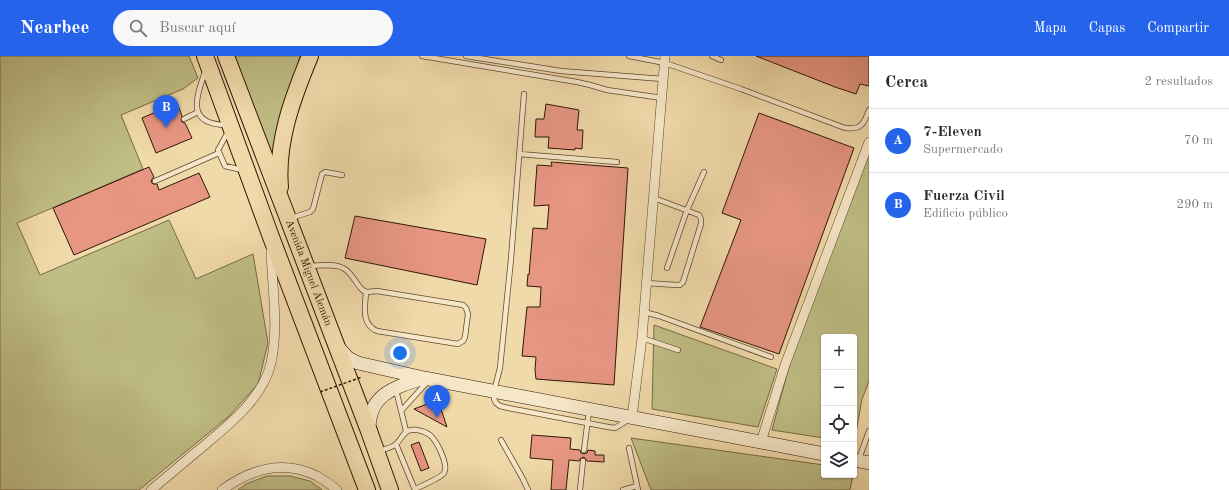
<!DOCTYPE html>
<html lang="es">
<meta charset="utf-8">
<style>
:root{--surface:#fff;--page:#f7f7f7;--text:#2b2b33;--muted:#7c7c81;--line:#e1e1e2;--accent:#2563eb}
body{margin:0;font-family:"Old Standard TT",serif;background:var(--page);color:var(--text)}
.controls{position:absolute;right:12px;bottom:12px;display:grid;overflow:hidden;border-radius:4px;box-shadow:0 1px 3px #0004}
.controls button{width:36px;height:36px;display:grid;place-items:center;padding:0;border:0;border-bottom:1px solid var(--line);background:var(--surface);color:var(--text);font:20px sans-serif}
.you{position:absolute;left:400px;top:297px;width:14px;height:14px;margin:-10px;border:3px solid #fff;border-radius:50%;background:#1a73e8;box-shadow:0 0 0 6px #1a73e833}
.badge{display:grid;place-items:center;width:26px;height:26px;border-radius:50%;background:var(--accent);color:#fff;font-size:13px;font-weight:700}
.pin{position:absolute;translate:-50% -33px;filter:drop-shadow(0 1px 2px #0008)}
.pin::after{content:'';position:absolute;top:21px;width:14px;height:12px;background:inherit;clip-path:polygon(0 0,100% 0,50% 100%)}
.list{margin:0;padding:0;list-style:none}
h2{display:flex;justify-content:space-between;align-items:center;height:52px;margin:0;padding:0 16px;font-size:17px}
h2 small{font-size:13px;font-weight:400;color:var(--muted)}
.list li{display:grid;grid-template-columns:26px 1fr auto;gap:12px;align-items:center;box-sizing:border-box;height:64px;padding:0 16px;border-top:1px solid var(--line)}
.list b{display:block;font-size:15px;white-space:nowrap}
.list p{margin:0;font-size:13px;white-space:nowrap;color:var(--muted)}
.list em{font-size:13px;font-style:normal;color:var(--muted)}
.icon{flex:none;width:22px;height:22px;fill:none;stroke:currentColor;stroke-width:2;stroke-linecap:round;stroke-linejoin:round}
.map{position:relative;flex:none;width:869px;height:434px;overflow:hidden}
header{display:flex;align-items:center;gap:24px;box-sizing:border-box;height:56px;padding:0 20px;background:var(--accent);color:#fff}
header strong{font-size:19px}
nav{display:flex;gap:22px;margin-inline-start:auto;font-size:14px}
.search{width:280px;height:36px;background:var(--page);display:flex;align-items:center;gap:10px;box-sizing:border-box;padding:0 14px;border-radius:22px;color:var(--muted);font-size:15px}
main{display:flex}
aside{flex:1;background:var(--surface)}
.map>svg:first-child{display:block}
</style>
<header>
<strong>Nearbee</strong>
<div class="search"><svg class="icon" aria-label="search" viewBox="0 0 24 24"><circle cx="10" cy="10" r="6"/><path d="M15 15l6 6"/></svg>Buscar aquí</div>
<nav><a>Mapa</a><a>Capas</a><a>Compartir</a></nav>
</header>
<main>
<div class="map">
<svg width="869" height="434" viewBox="0 0 869 434">
<rect width="100%" height="100%" fill="#f1daaa"/>
<filter id="stains"><feTurbulence type="fractalNoise" baseFrequency=".005" numOctaves="4"/><feColorMatrix values="0 0 0 0 .2 0 0 0 0 .09 0 0 0 0 .02 0 0 0 .5 -.17"/></filter>
<radialGradient id="worn" r=".72"><stop offset=".6" stop-color="#630" stop-opacity="0"/><stop offset="1" stop-color="#630" stop-opacity=".3"/></radialGradient>
<path fill="#bfbe85" stroke="#786a46" d="M0,0H189L198,22L183,33L121,59L143,113L17,167L40,219L169,164L196,223L253,198L268,287L258,328L228,361L139,434H0Z
M235,0H300L276,78L275,109Z
M869,97V325L862,343L854,388V281H824V382L772,374L790,307Z
M654,269L777,313L758,371L652,353Z
M631,382L824,409V419H853L850,434H651Z
M267,420H290L310,425L322,434H238L246,428Z"/>
<path fill="#e79683" stroke="#311708" d="M756,0H869V30L860,28L856,38L835,31Z
M177,47L182,60L181,64L182,66L185,67L192,82L156,97L142,62Z
M546,48L579,54L577,74H583L582,93L575,92V94L548,92L549,81H535L536,63H544Z
M759,57L854,92L779,298L700,271L741,164L722,157Z
M551,106L628,112L614,329L536,323L535,314L536,301L522,300L527,251H540L541,231L527,230L528,218L529,219L533,172L547,173L549,149L534,150L537,109L552,110Z
M149,111L154,121L152,123L151,126L153,128H157L159,134L199,117L210,141L74,199L53,152Z
M355,160L486,183L477,229L345,202Z
M438,344L447,371L414,353Z
M532,379L571,382L570,393L580,394L581,397L584,398L587,397L588,394L595,395V399H604V406L587,405L585,402L583,401L580,403L579,405L569,404L566,434H551L553,404L530,402Z
M419,386L429,412L421,415L411,389Z"/>
<g fill="none" stroke-linecap="round" stroke-linejoin="round">
<g stroke="#614830" stroke-width="6">
<path id="lane" d="M422,0L577,26L590,29L607,34L662,42
M466,0L561,15L663,23
M629,0L665,7L741,33L845,72C861,74 864,68 869,54
M712,0L721,4
M205,16C196,42 186,68 226,69
M524,38L511,203L500,312L494,335V343L496,347L500,350L508,352L608,371L615,372L628,364
M184,63L198,56
M228,76L218,94L225,110L242,114
M519,98L617,106
M155,125L219,97
M291,162L310,156L313,153L322,118L325,116L342,119
M308,210C319,210 334,207 343,212C354,217 358,235 367,236C370,236 374,235 377,235L463,249L466,252L468,258L465,281L463,285L458,288L377,275C361,268 365,251 366,236
M667,212L687,154L704,116
M646,227L677,229H680L683,226L701,168V163L699,159L654,142
M644,256L659,260L771,301
M642,282L678,294
M396,334L406,375
M401,355L429,324
M501,384L523,423L528,434
M396,388L415,434
M629,392L638,434
M584,394L589,355
M379,395C384,393 392,392 396,388C402,383 403,375 411,374C417,373 427,376 431,380C437,386 449,409 444,417C441,422 421,430 415,433
M859,403L869,375
M580,434L583,405
M623,434L637,430"/>
</g>
<g stroke="#614830" stroke-width="10">
<path id="street" d="M632,361L642,282L665,0
M761,386L785,309L869,86
M151,434C168,420 184,406 200,393C227,370 263,343 271,307C279,271 272,231 271,194
M222,434C251,413 283,403 317,420C324,424 331,429 337,434"/>
</g>
<g stroke="#311708" stroke-width="14">
<path id="secondary" d="M339,292L348,302L358,307L424,322L824,398
M369,375C368,338 395,331 424,322
M854,404L869,407"/>
</g>
<g stroke="#311708" stroke-width="18">
<g id="highway">
<path d="M205,0L271,181L367,434"/>
<path id="s1" d="M226,0L369,375L390,434"/>
<path d="M280,131C276,86 293,41 310,0"/>
</g>
</g>
<use href="#lane" stroke="#f6e7c8" stroke-width="4.5"/>
<use href="#street" stroke="#f6e7c8" stroke-width="9"/>
<use href="#secondary" stroke="#f6e7c8" stroke-width="13"/>
<use href="#highway" stroke="#f1daaa" stroke-width="16"/>
<path stroke="#311708" stroke-width="1.5" stroke-dasharray="3 2" stroke-linecap="butt" d="M320,336L362,321"/>
</g>
<g text-anchor="middle" dominant-baseline="central" stroke-width="4" stroke-linejoin="round" paint-order="stroke">
<g font-size="11" fill="#311708" stroke="#f6e7c8">
<text stroke="none"><textPath href="#s1" startOffset="232">Avenida Miguel Alemán</textPath></text>
</g>
</g>
<rect width="100%" height="100%" filter="url(#stains)"/>
<rect width="100%" height="100%" fill="url(#worn)"/>
</svg>
<div class="controls">
<button>+</button>
<button>−</button>
<button><svg class="icon" aria-label="locate" viewBox="0 0 24 24"><circle cx="12" cy="12" r="6"/><path d="M12 2v4M12 18v4M2 12h4M18 12h4"/></svg></button>
<button><svg class="icon" aria-label="layers" viewBox="0 0 24 24"><path d="M12 4l9 5-9 5-9-5zM3 14l9 5 9-5"/></svg></button>
</div>
<div class="you"></div>
<div class="pin badge" style="left:437px;top:362px">A</div>
<div class="pin badge" style="left:166px;top:72px">B</div>
</div>
<aside>
<h2>Cerca<small>2 resultados</small></h2>
<ul class="list">
<li><span class="badge">A</span><div><b>7-Eleven</b><p>Supermercado</p></div><em>70 m</em></li>
<li><span class="badge">B</span><div><b>Fuerza Civil</b><p>Edificio público</p></div><em>290 m</em></li>
</ul>
</aside>
</main>
